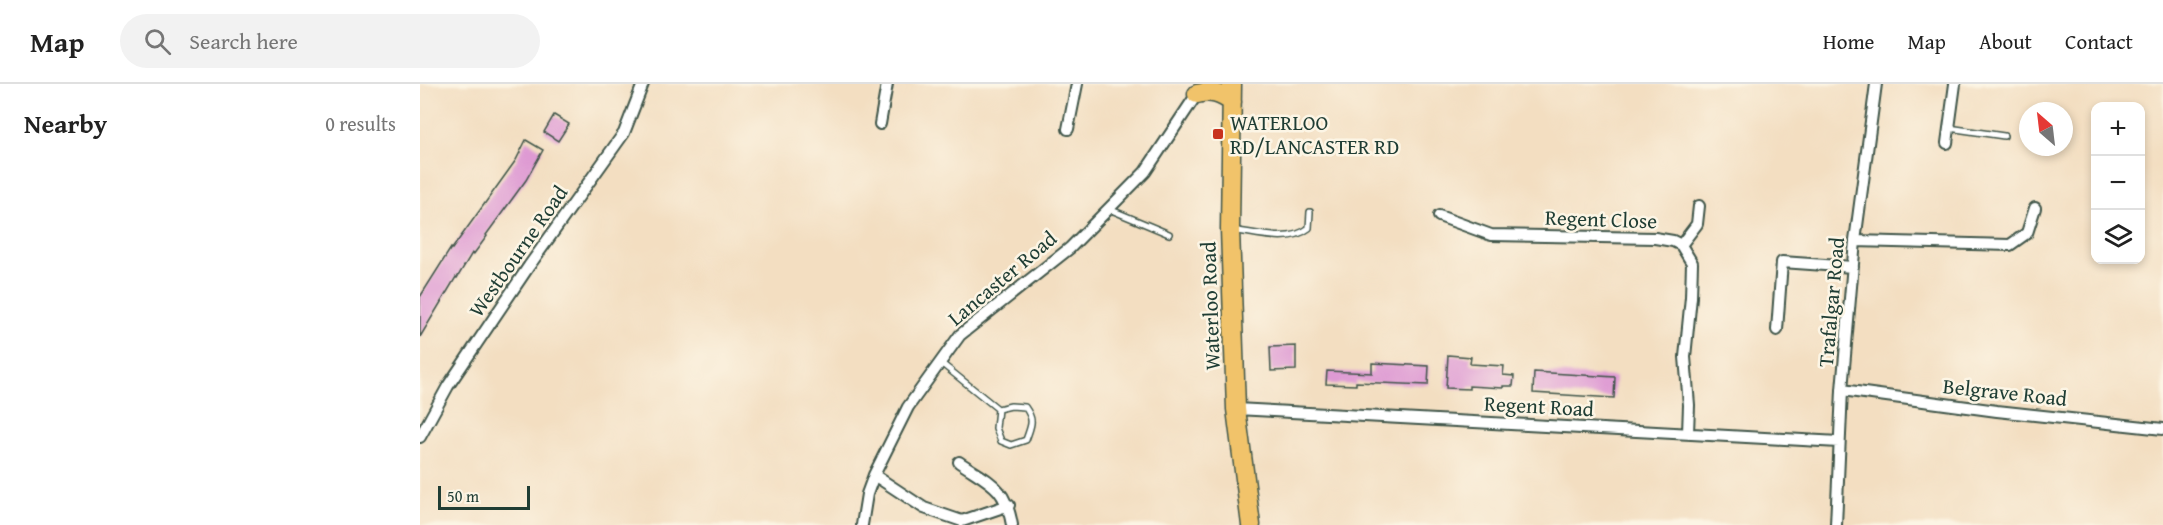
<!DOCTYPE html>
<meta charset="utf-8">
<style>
:root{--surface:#fff;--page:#f2f2f2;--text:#222;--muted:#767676;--line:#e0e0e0}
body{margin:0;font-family:"Gentium Book Plus",serif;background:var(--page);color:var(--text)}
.controls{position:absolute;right:18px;top:18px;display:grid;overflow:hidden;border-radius:12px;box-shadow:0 3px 9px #0003}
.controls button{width:54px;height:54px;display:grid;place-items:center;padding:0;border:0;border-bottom:2px solid var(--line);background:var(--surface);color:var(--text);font:30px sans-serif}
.compass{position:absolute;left:1599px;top:18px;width:54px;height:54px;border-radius:50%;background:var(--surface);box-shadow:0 3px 9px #0003;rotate:332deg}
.scale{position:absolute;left:18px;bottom:15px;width:92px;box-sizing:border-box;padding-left:6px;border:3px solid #1f3d34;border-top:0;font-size:16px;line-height:21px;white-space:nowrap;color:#1f3d34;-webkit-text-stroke:4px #fcf5e5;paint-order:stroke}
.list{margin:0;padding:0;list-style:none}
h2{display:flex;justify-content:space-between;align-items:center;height:78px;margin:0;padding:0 24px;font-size:26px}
h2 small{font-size:20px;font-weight:400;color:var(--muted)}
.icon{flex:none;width:33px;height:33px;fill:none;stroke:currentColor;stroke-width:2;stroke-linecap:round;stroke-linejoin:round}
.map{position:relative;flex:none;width:1743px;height:441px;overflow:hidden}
header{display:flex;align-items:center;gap:36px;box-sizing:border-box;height:84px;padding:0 30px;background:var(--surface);border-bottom:2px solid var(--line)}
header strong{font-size:28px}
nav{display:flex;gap:33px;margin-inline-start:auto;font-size:21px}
.search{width:420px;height:54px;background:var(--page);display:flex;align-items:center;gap:15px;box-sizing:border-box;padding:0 21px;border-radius:33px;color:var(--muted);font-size:22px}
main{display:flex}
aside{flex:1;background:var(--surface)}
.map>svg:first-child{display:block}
</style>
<header>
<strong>Map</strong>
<div class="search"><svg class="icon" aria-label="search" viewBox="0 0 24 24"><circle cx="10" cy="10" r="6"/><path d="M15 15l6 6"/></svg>Search here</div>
<nav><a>Home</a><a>Map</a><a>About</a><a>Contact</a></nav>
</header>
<main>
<aside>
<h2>Nearby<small>0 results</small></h2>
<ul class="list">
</ul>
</aside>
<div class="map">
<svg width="1743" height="441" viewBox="0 0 1743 441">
<rect width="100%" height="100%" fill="#fcf5e5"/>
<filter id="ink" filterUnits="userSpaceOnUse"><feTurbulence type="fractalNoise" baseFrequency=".0167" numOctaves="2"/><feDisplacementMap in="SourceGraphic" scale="12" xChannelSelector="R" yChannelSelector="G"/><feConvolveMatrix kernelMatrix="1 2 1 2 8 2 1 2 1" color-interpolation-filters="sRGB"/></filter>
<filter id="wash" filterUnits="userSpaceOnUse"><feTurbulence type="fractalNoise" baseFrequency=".008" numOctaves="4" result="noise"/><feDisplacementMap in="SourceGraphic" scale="24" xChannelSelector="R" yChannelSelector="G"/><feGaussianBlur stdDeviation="1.35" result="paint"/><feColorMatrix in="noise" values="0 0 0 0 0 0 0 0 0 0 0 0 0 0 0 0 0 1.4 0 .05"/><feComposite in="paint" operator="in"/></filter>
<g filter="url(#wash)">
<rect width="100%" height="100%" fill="#f3dec1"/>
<g id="blocks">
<path fill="#de9ad3" d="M134,31L149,40L138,57L124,48Z
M106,56L123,66L106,96L66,151L67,152L53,171L52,169L37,194L36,193L0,253V213L31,164L32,165L96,76Z
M876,262V286L851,287L850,263Z
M1028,271L1051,273L1050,280L1084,282L1083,291L1094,292L1093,302H1083V304L1049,302V305L1026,304Z
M952,279L1009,282L1008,301L936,298V301L906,300L907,287L952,289Z
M1114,288L1195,293L1194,314L1113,309Z"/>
</g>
</g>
<g filter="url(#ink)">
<use href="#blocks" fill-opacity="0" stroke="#3f5549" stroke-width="1.5"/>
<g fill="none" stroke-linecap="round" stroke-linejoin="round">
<g stroke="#3f5549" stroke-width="8">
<path id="service" d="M1529,44L1584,52
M689,125L749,150
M812,146C836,149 869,160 889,144L890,128
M521,279L578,325
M591,322L605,323C615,337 611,341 606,356L591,361L581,357L576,344L578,325Z"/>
</g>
<g stroke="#3f5549" stroke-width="14">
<path id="minor" d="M460,40L467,0
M648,45L657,0
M1527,59L1535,0
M1019,132L1071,151L1235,154L1253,157L1261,161L1272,179L1271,213L1265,273L1269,321L1268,349
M1435,157L1590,161L1607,149L1615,124
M1261,161L1277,140L1279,122
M1357,246L1362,178L1433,183
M1422,306L1577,327L1743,345
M816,325L1419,358
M0,353L28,302L109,182L204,49L223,0
M539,378C570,399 585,401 592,441
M454,391L504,424L542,437L589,421
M442,441L447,410L454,391L488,323L540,251L650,164L725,88L779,7
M1416,441L1422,306L1435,157L1456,0"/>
</g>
<g stroke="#3f5549" stroke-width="21">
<path id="trunk" d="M812,0L810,145L816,325L831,441
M777,10C791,6 801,10 812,18"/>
</g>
<use href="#service" stroke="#fff" stroke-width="5"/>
<use href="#minor" stroke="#fff" stroke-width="10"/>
<use href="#trunk" stroke="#f1c36a" stroke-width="18"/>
</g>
</g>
<rect fill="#c8321e" stroke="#fcf5e5" stroke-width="2" x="792" y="44" width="12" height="12" rx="3"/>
<g text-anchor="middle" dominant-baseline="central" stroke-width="5" stroke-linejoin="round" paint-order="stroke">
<g font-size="21" fill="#1f3d34" stroke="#fcf5e5" text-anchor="start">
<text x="810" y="38">WATERLOO<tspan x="810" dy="24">RD/LANCASTER RD</tspan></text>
</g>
<g font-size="21" fill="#1f3d34" stroke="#fcf5e5">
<text transform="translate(1181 135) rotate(2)">Regent Close</text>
<text transform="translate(98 167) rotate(-55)">Westbourne Road</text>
<text transform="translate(582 194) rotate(-40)">Lancaster Road</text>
<text transform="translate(1411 218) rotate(-85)">Trafalgar Road</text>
<text transform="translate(790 222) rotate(-92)">Waterloo Road</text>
<text transform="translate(1585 308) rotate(6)">Belgrave Road</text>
<text transform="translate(1119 322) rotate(3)">Regent Road</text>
</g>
</g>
</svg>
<div class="controls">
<button>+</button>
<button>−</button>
<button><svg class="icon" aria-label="layers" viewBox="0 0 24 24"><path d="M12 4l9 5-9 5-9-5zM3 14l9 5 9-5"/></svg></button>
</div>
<svg class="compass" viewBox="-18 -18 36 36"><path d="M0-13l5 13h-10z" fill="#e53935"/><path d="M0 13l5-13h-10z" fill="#767676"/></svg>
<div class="scale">50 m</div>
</div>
</main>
